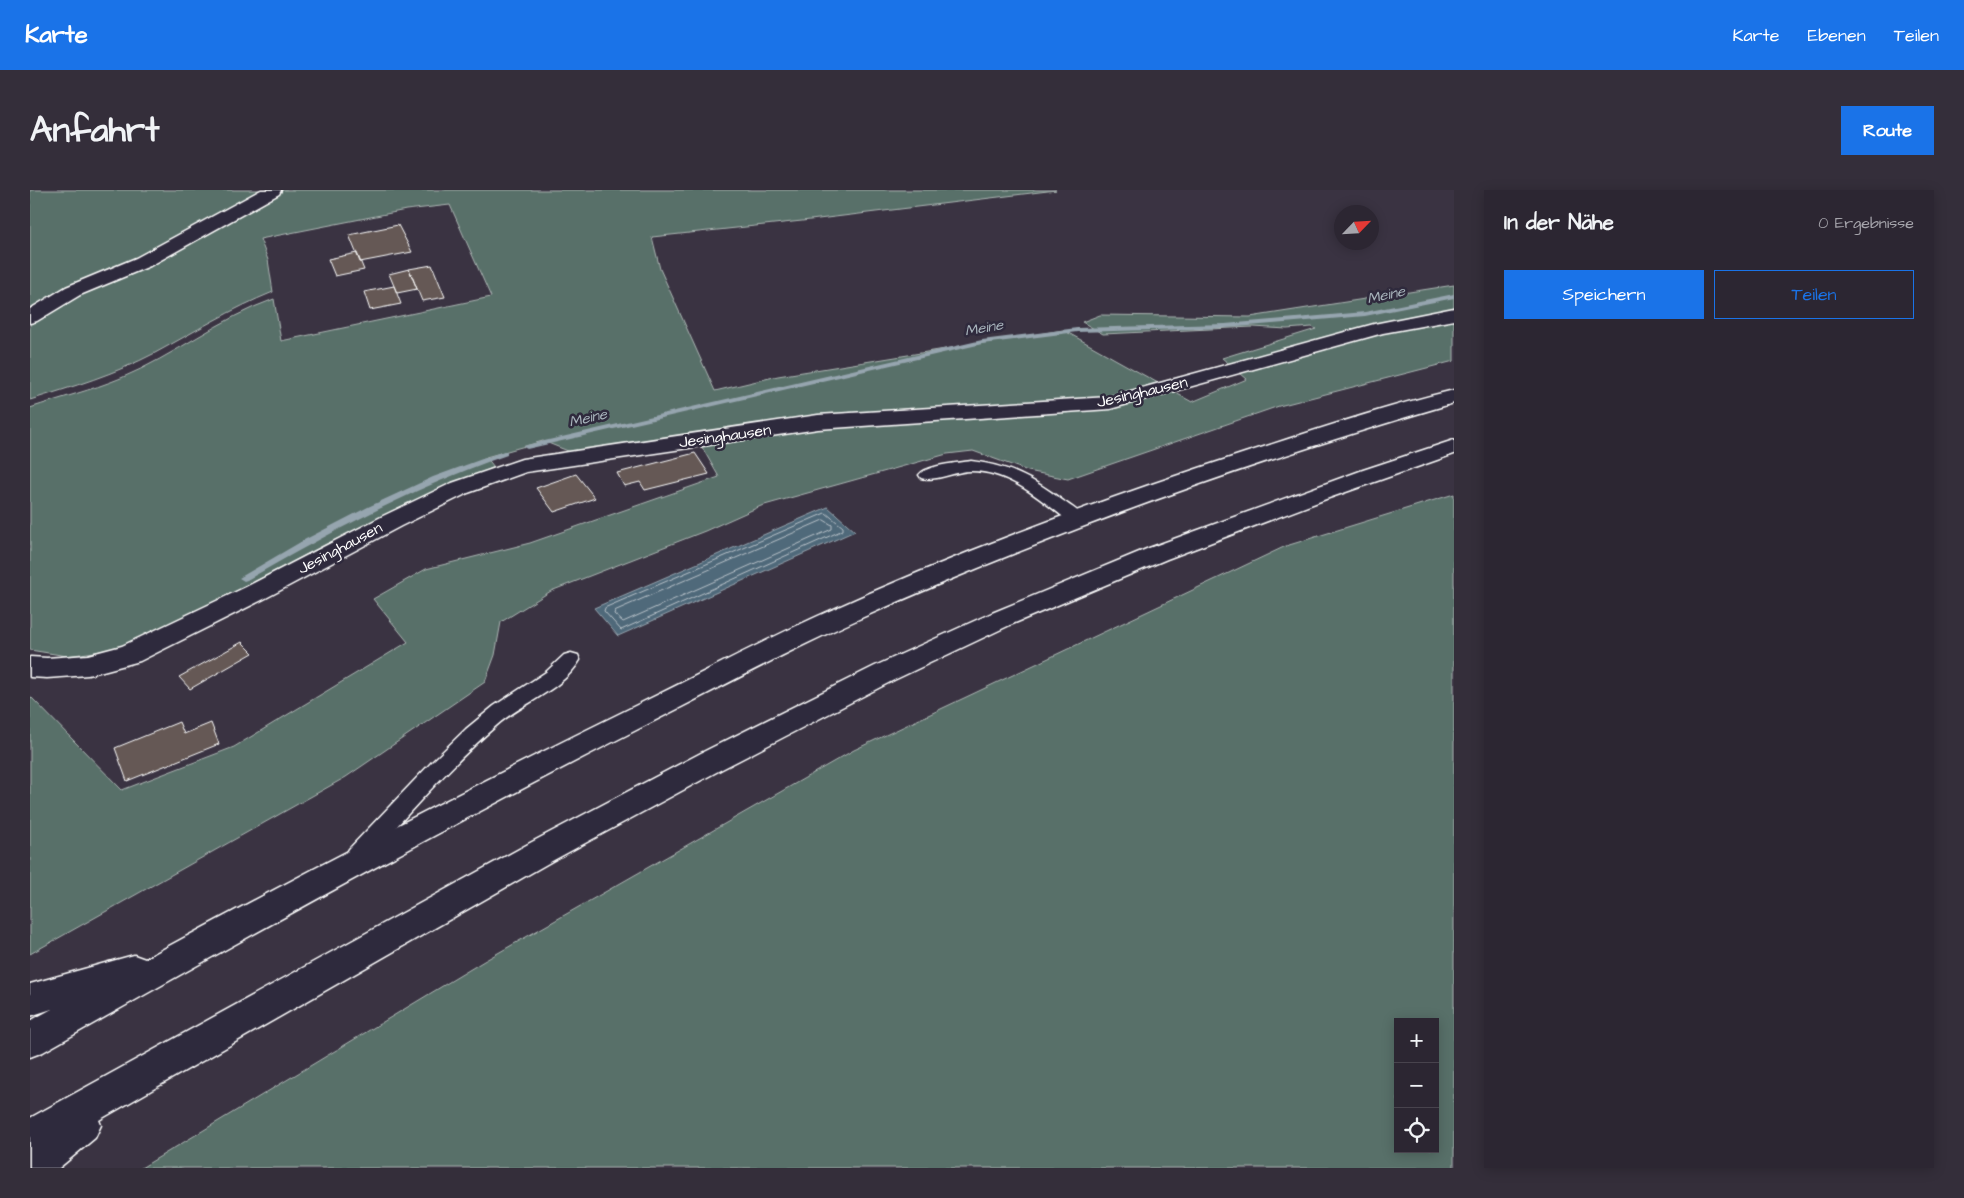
<!DOCTYPE html>
<html lang="de">
<meta charset="utf-8">
<style>
:root{--surface:#2c2632;--page:#342e3a;--text:#f1f3f6;--muted:#a6a5ac;--line:#48434d;--accent:#1a73e8}
body{margin:0;font-family:"Architects Daughter",sans-serif;background:var(--page);color:var(--text)}
.controls{position:absolute;right:15px;bottom:15px;display:grid;overflow:hidden;border-radius:0px;box-shadow:0 2px 12px #0003}
.controls button{width:45px;height:45px;display:grid;place-items:center;padding:0;border:0;border-bottom:1px solid var(--line);background:var(--surface);color:var(--text);font:25px sans-serif}
.compass{position:absolute;left:1304px;top:15px;width:45px;height:45px;border-radius:50%;background:var(--surface);box-shadow:0 2px 12px #0003;rotate:65deg}
.list{margin:0;padding:0;list-style:none}
h2{display:flex;justify-content:space-between;align-items:center;height:65px;margin:0;padding:0 20px;font-size:21px}
h2 small{font-size:16px;font-weight:400;color:var(--muted)}
.actions{display:flex;gap:10px;padding:15px 20px}
.actions a{flex:1;padding:11px 0;border:1px solid var(--accent);border-radius:0px;text-align:center;font-size:18px;color:var(--accent)}
.actions .main{background:var(--accent);color:#fff}
.icon{flex:none;width:28px;height:28px;fill:none;stroke:currentColor;stroke-width:2;stroke-linecap:round;stroke-linejoin:round}
.map{position:relative;flex:none;width:1424px;height:978px;overflow:hidden;border-radius:0px}
header{display:flex;align-items:center;gap:30px;box-sizing:border-box;height:70px;padding:0 25px;background:var(--accent);color:#fff}
header strong{font-size:24px}
nav{display:flex;gap:28px;margin-inline-start:auto;font-size:18px}
.intro{display:flex;align-items:center;justify-content:space-between;box-sizing:border-box;height:120px;padding:0 30px}
h1{margin:0;font-size:35px}
.button{padding:12px 22px;border-radius:0px;background:var(--accent);color:#fff;font-size:18px;font-weight:700}
main{display:flex;gap:30px;padding:0 30px}
aside{flex:1;background:var(--surface);border-radius:0px;box-shadow:0 2px 12px #0003}
.map>svg:first-child{display:block}
</style>
<header>
<strong>Karte</strong>
<nav><a>Karte</a><a>Ebenen</a><a>Teilen</a></nav>
</header>
<div class="intro"><h1>Anfahrt</h1><a class="button">Route</a></div>
<main>
<div class="map">
<svg width="1424" height="978" viewBox="0 0 1424 978">
<rect width="100%" height="100%" fill="#3a3342"/>
<filter id="ink" filterUnits="userSpaceOnUse"><feTurbulence type="fractalNoise" baseFrequency=".02" numOctaves="2"/><feDisplacementMap in="SourceGraphic" scale="10" xChannelSelector="R" yChannelSelector="G"/><feConvolveMatrix kernelMatrix="1 2 1 2 8 2 1 2 1" color-interpolation-filters="sRGB"/></filter>
<g filter="url(#ink)">
<path fill="#596f69" stroke="#acb7b4" fill-rule="evenodd" d="M0,0H236L145,50L0,121Z
M250,0H1026L772,31L622,47L630,79L685,201L748,186L1033,140L1162,212L1217,189L1192,168L1286,139L1282,137L1257,139L1223,137L1073,144L1052,132L1070,125L1220,127L1424,95V171L1249,216L1038,289L998,281L943,261L917,264L731,316L675,341L521,401L471,432L465,465L455,492L316,587L0,764V506L92,600L204,557L378,452L343,409L396,379L500,353L689,287L669,252L645,246L543,263L513,251L456,267L464,277L296,354L120,447L78,460L37,466L0,460V218C30,208 62,200 91,188C144,166 190,128 244,109L251,151L461,107L420,15L376,20L230,49L238,70L243,102C201,119 164,142 125,163C85,184 42,197 0,210V131L19,119Z
M1424,304V978H111L454,771L824,560L1256,356ZM1368,832H1405V959H1368Z"/>
<path fill="#50697a" stroke="#96a5af" d="M798,317L825,341L588,446L564,418Z"/>
<g fill="none" stroke-linecap="round" stroke-linejoin="round">
<path stroke="#b9c3ca" stroke-width="1" d="M796,323L813,337V340L591,440L574,421L575,418Z
M794,330L802,335V339L593,432L584,424L585,421Z"/>
<path fill="#96a5af" fill-rule="evenodd" d="M1424,104V108L1335,126L1195,138L1047,142L952,154L497,259L493,257L497,255L952,150L1047,138L1195,134L1335,122Z
M474,261H477V265C385,297 301,342 217,390L214,391L209,388L274,350L338,317L403,287Z"/>
</g>
<path fill="#655954" stroke="#fff" d="M368,35L382,62L330,72L319,45Z
M327,63L334,80L305,86L298,69Z
M402,75L415,107L392,111L379,79Z
M379,79L387,99L367,103L359,84Z
M364,96L371,114L340,120L334,102Z
M665,263L679,284L615,300L610,292L594,296L587,283Z
M546,284L565,308L524,322L506,298Z
M212,452L223,463L160,499L149,487Z
M149,532L154,544L181,533L189,554L97,591L85,558Z"/>
<g fill="none" stroke-linecap="round" stroke-linejoin="round">
<g stroke="#fff" stroke-width="3">
<path id="service" d="M941,271C977,275 1004,289 1032,310C1040,316 1051,322 1056,330L1054,334L1048,335L1042,334C1013,311 980,281 941,281C925,281 905,292 891,288L889,285C896,275 929,273 941,271Z
M541,463L548,465L550,470C533,500 492,513 467,535C419,576 378,625 335,671L327,674L319,671L316,665L319,659L402,572L436,539L464,516L516,482L534,465Z"/>
</g>
<g stroke="#fff" stroke-width="3">
<path id="minor" d="M231,0H251L249,4L120,76L50,105L7,131L0,133V119L36,97L106,68Z
M1424,118V130L1353,143L1080,219L788,239L496,282L438,303L371,336L234,409L110,471L58,485L17,488L0,487V467L17,468L58,465L92,456L216,397L353,326L422,293L492,269L788,225L1079,207L1344,134Z"/>
</g>
<g stroke="#fff" stroke-width="3">
<path id="motorway" d="M1424,200V213C1221,272 1022,343 829,429C757,461 688,499 618,534C413,638 212,749 13,862L0,867V831L22,819L0,826V794L104,765L115,769C279,680 446,594 613,512C672,483 729,453 788,426C927,363 1072,309 1218,262C1286,240 1354,217 1424,200Z
M1424,250V264L1296,309L1137,369L980,435L864,490L692,579L522,671L69,930L71,935L65,948L29,978H0V928L500,653L671,563L845,476L962,423L1119,358L1333,280Z"/>
</g>
<use href="#service" fill="#2f2a3d" fill-rule="evenodd"/>
<use href="#minor" fill="#2f2a3d" fill-rule="evenodd"/>
<use href="#motorway" fill="#2f2a3d" fill-rule="evenodd"/>
</g>
</g>
<g text-anchor="middle" dominant-baseline="central" stroke-width="5" stroke-linejoin="round" paint-order="stroke">
<g font-size="15" font-style="italic" fill="#a8b4bc" stroke="#2f2a3d">
<text transform="translate(1356 105) rotate(-12)">Meine</text>
<text transform="translate(954 138) rotate(-10)">Meine</text>
<text transform="translate(558 228) rotate(-13)">Meine</text>
</g>
<g font-size="16" fill="#fff" stroke="#2f2a3d">
<text transform="translate(1112 202) rotate(-13)">Jesinghausen</text>
<text transform="translate(695 246) rotate(-8)">Jesinghausen</text>
<text transform="translate(310 358) rotate(-28)">Jesinghausen</text>
</g>
</g>
</svg>
<div class="controls">
<button>+</button>
<button>−</button>
<button><svg class="icon" aria-label="locate" viewBox="0 0 24 24"><circle cx="12" cy="12" r="6"/><path d="M12 2v4M12 18v4M2 12h4M18 12h4"/></svg></button>
</div>
<svg class="compass" viewBox="-18 -18 36 36"><path d="M0-13l5 13h-10z" fill="#e53935"/><path d="M0 13l5-13h-10z" fill="#a6a5ac"/></svg>
</div>
<aside>
<h2>In der Nähe<small>0 Ergebnisse</small></h2>
<ul class="list">
</ul>
<div class="actions"><a class="main">Speichern</a><a>Teilen</a></div>
</aside>
</main>
